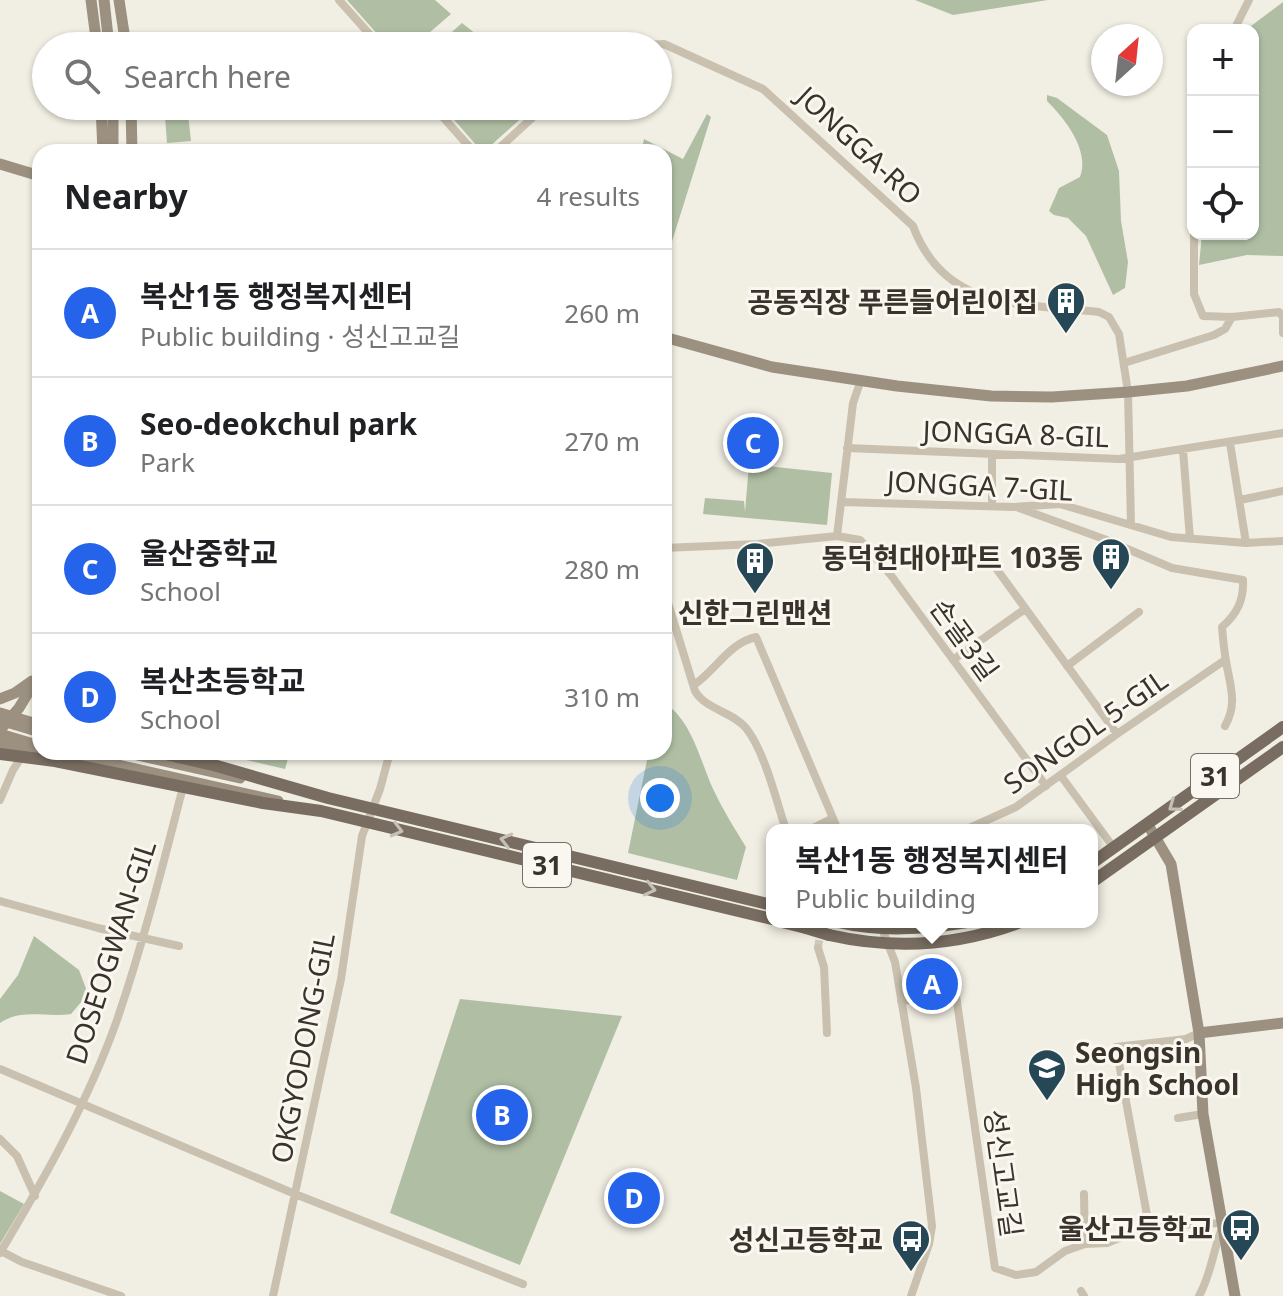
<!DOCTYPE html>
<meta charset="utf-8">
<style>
:root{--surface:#fff;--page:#f6f6f6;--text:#202124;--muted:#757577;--line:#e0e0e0;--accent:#2563eb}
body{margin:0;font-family:"Noto Sans","Noto Sans KR",sans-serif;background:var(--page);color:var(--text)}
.controls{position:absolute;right:24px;top:24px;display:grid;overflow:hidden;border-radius:16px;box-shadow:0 2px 6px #0004}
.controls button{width:72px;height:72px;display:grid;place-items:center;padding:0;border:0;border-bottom:2px solid var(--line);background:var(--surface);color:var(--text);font:40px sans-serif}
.compass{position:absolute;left:1091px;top:24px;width:72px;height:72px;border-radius:50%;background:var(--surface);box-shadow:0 2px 6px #0004;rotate:27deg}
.you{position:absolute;left:660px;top:798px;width:28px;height:28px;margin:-20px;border:6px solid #fff;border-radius:50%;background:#1a73e8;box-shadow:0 0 0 12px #1a73e833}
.badge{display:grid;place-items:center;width:52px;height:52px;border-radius:50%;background:var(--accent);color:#fff;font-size:26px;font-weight:700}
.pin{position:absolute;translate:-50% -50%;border:4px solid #fff;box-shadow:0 2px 8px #0006}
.popup{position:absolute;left:766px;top:824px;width:332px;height:104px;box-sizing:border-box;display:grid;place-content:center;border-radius:16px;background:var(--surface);filter:drop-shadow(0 2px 6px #0005);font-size:26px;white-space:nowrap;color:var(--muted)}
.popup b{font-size:30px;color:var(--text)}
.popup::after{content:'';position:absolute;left:50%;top:100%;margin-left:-16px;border:16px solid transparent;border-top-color:var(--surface)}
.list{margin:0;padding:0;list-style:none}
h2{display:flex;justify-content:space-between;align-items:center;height:104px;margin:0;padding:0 32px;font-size:34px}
h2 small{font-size:26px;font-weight:400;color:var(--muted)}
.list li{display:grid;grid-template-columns:52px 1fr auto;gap:24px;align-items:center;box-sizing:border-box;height:128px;padding:0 32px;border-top:2px solid var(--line)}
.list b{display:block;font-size:30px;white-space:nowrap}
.list p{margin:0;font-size:26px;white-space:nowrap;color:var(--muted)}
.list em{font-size:26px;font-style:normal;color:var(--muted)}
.icon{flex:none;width:44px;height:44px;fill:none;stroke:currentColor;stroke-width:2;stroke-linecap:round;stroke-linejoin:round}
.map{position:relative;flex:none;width:1283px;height:1296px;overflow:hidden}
.search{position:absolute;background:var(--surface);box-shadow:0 2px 6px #0004;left:32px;top:32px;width:640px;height:88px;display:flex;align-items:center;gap:20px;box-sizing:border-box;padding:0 28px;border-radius:44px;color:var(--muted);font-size:30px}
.panel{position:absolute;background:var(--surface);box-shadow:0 2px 6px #0004;left:32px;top:144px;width:640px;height:616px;border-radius:24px}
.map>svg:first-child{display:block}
</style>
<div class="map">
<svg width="1283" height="1296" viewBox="0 0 1283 1296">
<rect width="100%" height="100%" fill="#f1eee3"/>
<path fill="#b0bfa4" d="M347,0H435L451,14L414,46H388Z
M915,0H1048L953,15Z
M1283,2V256L1247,255L1199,265L1202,234H1253V101L1260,94L1253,89V30H1250L1251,26Z
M462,23L491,46H436Z
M1047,95L1057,98L1107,135L1119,171L1121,221L1128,262L1125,288L1113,295L1086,236L1068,218L1054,215L1049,211L1059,188L1080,177C1090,150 1065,119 1047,101Z
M442,106H535L489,147L477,146Z
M188,114L191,141L167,143L165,116Z
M707,114L711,117L664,267V152H647L643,144L644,139L683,159Z
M749,464L832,473L827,525L703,514L705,498L744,501L745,512Z
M664,703C692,719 701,764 714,791C723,810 735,829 746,847L737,880L628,853L647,760L641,752H664Z
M212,752H290L285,769Z
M34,936L79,970L88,994L71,1014C45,1018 22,1008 0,1023V999L18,975Z
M460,999L622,1016L520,1265L390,1213Z
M0,1191L24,1204L0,1244Z"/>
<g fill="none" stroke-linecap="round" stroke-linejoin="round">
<path stroke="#ccc9be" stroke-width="8" stroke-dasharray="8 4" stroke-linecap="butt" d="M818,948L822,922"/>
<path stroke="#c9c0af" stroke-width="8" d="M339,0L380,46
M1234,30L1249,0
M621,46L664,44L763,89L913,226C945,312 1023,303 1099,312L1109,317L1119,334L1128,392L1131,525
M433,106L474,152
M495,152L545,106
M1194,234V294L1203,316L1232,317L1279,312L1283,317V333
M1124,363L1214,335L1225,329L1232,317
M1230,443L1246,543
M847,448L1119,459L1283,433
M1183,450L1190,539
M1240,500L1283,491
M841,502L1014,507L1060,504L1171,537L1246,543L1283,541
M992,504V456
M1019,508L1104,539L1172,568L1243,580C1244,600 1237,614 1222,627C1223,639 1224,650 1226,661C1230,686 1238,703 1225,726
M837,536L853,403L861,380
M664,548L758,544L837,536L860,540L890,574L1046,786
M990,560L1117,734
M664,590L695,691C706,710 732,711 746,728C765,752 776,800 786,830
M953,660L1025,609
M1067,666L1139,612
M694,685C716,670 729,643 756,637L838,830
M1061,776L1114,848
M0,800L13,770L23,755
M809,830L833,818
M965,830L1016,807L1117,734L1225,660
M0,901L98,928L179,946
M881,926L895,962L916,1088L932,1226L929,1244L911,1296
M818,948L824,967L827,1033
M901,1001L956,995L995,1268L1016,1275L1036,1272L1065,1251L1085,1244L1107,1243L1149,1226L1224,1223C1213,1248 1212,1273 1199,1296
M0,1069L295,1194L523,1284
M1178,1118L1203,1114
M0,1139L17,1156L35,1196
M1084,1194L1085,1244
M1149,1226L1116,1047L1186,1039L1199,1033
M1,1251L22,1262L121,1296
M0,1253C44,1179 88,1102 117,1020C143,944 163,865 183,787
M1081,1291L1084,1296
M273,1296L341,979L362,836L380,789L390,752"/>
<path stroke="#9c9181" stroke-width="11" d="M91,0L97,46
M104,0L109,46
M119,0L126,46
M101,106L103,152
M113,106V152
M131,106L132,152
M0,164L40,176
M664,337L772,367L897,386L991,396L1052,397L1128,392L1187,386L1283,366
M0,699L15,693L32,681
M0,713L40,725
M0,730L19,708L40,673
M0,743L37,755
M60,752L278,801
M124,752L240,778
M1148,825L1171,864L1199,1033L1203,1114L1235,1296
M1199,1033L1283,1023"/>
<path stroke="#786d60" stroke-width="12" d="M157,752L217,766L328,798L772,905
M0,754L55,761L263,803L321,811L772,919
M1092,863L1283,727
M1092,882L1283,747
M782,922L806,928
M838,922C881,932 924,929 967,922
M829,935C895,950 958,946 1021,922"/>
<path stroke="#9c9181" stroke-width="11" d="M0,720L40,732
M0,734L40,746"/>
<path stroke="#786d60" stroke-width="12" d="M806,928L829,935"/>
</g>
<defs><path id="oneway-chevron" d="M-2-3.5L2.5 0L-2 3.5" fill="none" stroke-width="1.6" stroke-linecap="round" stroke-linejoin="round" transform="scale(2)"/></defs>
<g stroke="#c5c0b6">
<use href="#oneway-chevron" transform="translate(1174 806) rotate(144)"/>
<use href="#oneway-chevron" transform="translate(397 830) rotate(14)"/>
<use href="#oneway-chevron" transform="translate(506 840) rotate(-166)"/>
<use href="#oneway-chevron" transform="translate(650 889) rotate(13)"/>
</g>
<defs>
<g id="building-pin" transform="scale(2)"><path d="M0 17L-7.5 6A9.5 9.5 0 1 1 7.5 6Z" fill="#264856" stroke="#f9f7ef"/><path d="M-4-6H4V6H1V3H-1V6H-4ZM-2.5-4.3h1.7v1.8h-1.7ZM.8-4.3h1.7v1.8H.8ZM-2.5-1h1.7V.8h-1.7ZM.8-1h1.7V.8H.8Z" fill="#fff"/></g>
<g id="school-pin" transform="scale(2)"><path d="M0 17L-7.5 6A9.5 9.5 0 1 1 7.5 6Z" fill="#264856" stroke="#f9f7ef"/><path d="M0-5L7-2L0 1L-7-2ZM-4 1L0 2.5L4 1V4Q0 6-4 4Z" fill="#fff"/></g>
<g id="bus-pin" transform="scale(2)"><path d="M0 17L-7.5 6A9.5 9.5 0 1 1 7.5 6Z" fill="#264856" stroke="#f9f7ef"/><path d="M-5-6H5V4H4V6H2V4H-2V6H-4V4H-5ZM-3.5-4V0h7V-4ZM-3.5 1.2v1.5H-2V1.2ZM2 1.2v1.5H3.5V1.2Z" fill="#fff"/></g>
</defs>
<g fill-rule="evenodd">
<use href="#building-pin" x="1066" y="301"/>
<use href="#building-pin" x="1111" y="557"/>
<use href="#building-pin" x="755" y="561"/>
<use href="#school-pin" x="1047" y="1068"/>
<use href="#bus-pin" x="1241" y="1228"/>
<use href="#bus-pin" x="911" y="1239"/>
</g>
<g text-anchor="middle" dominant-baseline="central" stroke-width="6" stroke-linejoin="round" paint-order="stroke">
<g fill="#f9f7ef" stroke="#736e66" stroke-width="2">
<rect x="1191" y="754" width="48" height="44" rx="6"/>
<rect x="523" y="843" width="48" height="44" rx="6"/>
</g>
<g font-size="26" font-weight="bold" fill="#39332c">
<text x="1215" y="776">31</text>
<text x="547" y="865">31</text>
</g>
<g font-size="28" fill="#39332c" stroke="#f9f7ef">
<text transform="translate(860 145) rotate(43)">JONGGA-RO</text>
<text transform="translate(1016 433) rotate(2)">JONGGA 8-GIL</text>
<text transform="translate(980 485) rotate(3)">JONGGA 7-GIL</text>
<text transform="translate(965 639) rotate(54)">손골3길</text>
<text transform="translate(1085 731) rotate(-35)">SONGOL 5-GIL</text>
<text transform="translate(110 952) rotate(-72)">DOSEOGWAN-GIL</text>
<text transform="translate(302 1048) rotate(-79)">OKGYODONG-GIL</text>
<text transform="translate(1004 1173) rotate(82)">성신고교길</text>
</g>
<g font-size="28" font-weight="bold" fill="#39332c" stroke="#f9f7ef" text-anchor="end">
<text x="1038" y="301">공동직장 푸른들어린이집</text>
<text x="1083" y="557">동덕현대아파트 103동</text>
<text x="755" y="612" text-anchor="middle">신한그린맨션</text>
<text x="1075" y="1052" text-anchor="start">Seongsin<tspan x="1075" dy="32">High School</tspan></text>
<text x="1213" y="1228">울산고등학교</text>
<text x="883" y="1239">성신고등학교</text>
</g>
</g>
</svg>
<div class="controls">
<button>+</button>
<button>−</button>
<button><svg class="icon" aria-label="locate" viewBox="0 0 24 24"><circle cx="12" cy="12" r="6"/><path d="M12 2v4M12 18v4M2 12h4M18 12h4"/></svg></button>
</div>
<svg class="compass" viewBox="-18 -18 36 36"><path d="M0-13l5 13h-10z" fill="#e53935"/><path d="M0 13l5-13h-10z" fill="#757577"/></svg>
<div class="you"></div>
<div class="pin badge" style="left:932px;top:984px">A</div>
<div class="popup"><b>복산1동 행정복지센터</b>Public building</div>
<div class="pin badge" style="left:502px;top:1115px">B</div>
<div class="pin badge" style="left:753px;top:443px">C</div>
<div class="pin badge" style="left:634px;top:1198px">D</div>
<div class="search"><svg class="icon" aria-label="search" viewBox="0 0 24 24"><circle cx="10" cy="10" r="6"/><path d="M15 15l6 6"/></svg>Search here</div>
<section class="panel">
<h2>Nearby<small>4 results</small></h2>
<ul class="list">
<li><span class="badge">A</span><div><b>복산1동 행정복지센터</b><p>Public building · 성신고교길</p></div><em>260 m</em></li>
<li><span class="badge">B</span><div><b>Seo-deokchul park</b><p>Park</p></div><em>270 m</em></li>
<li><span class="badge">C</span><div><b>울산중학교</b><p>School</p></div><em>280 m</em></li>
<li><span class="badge">D</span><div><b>복산초등학교</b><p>School</p></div><em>310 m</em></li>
</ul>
</section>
</div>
